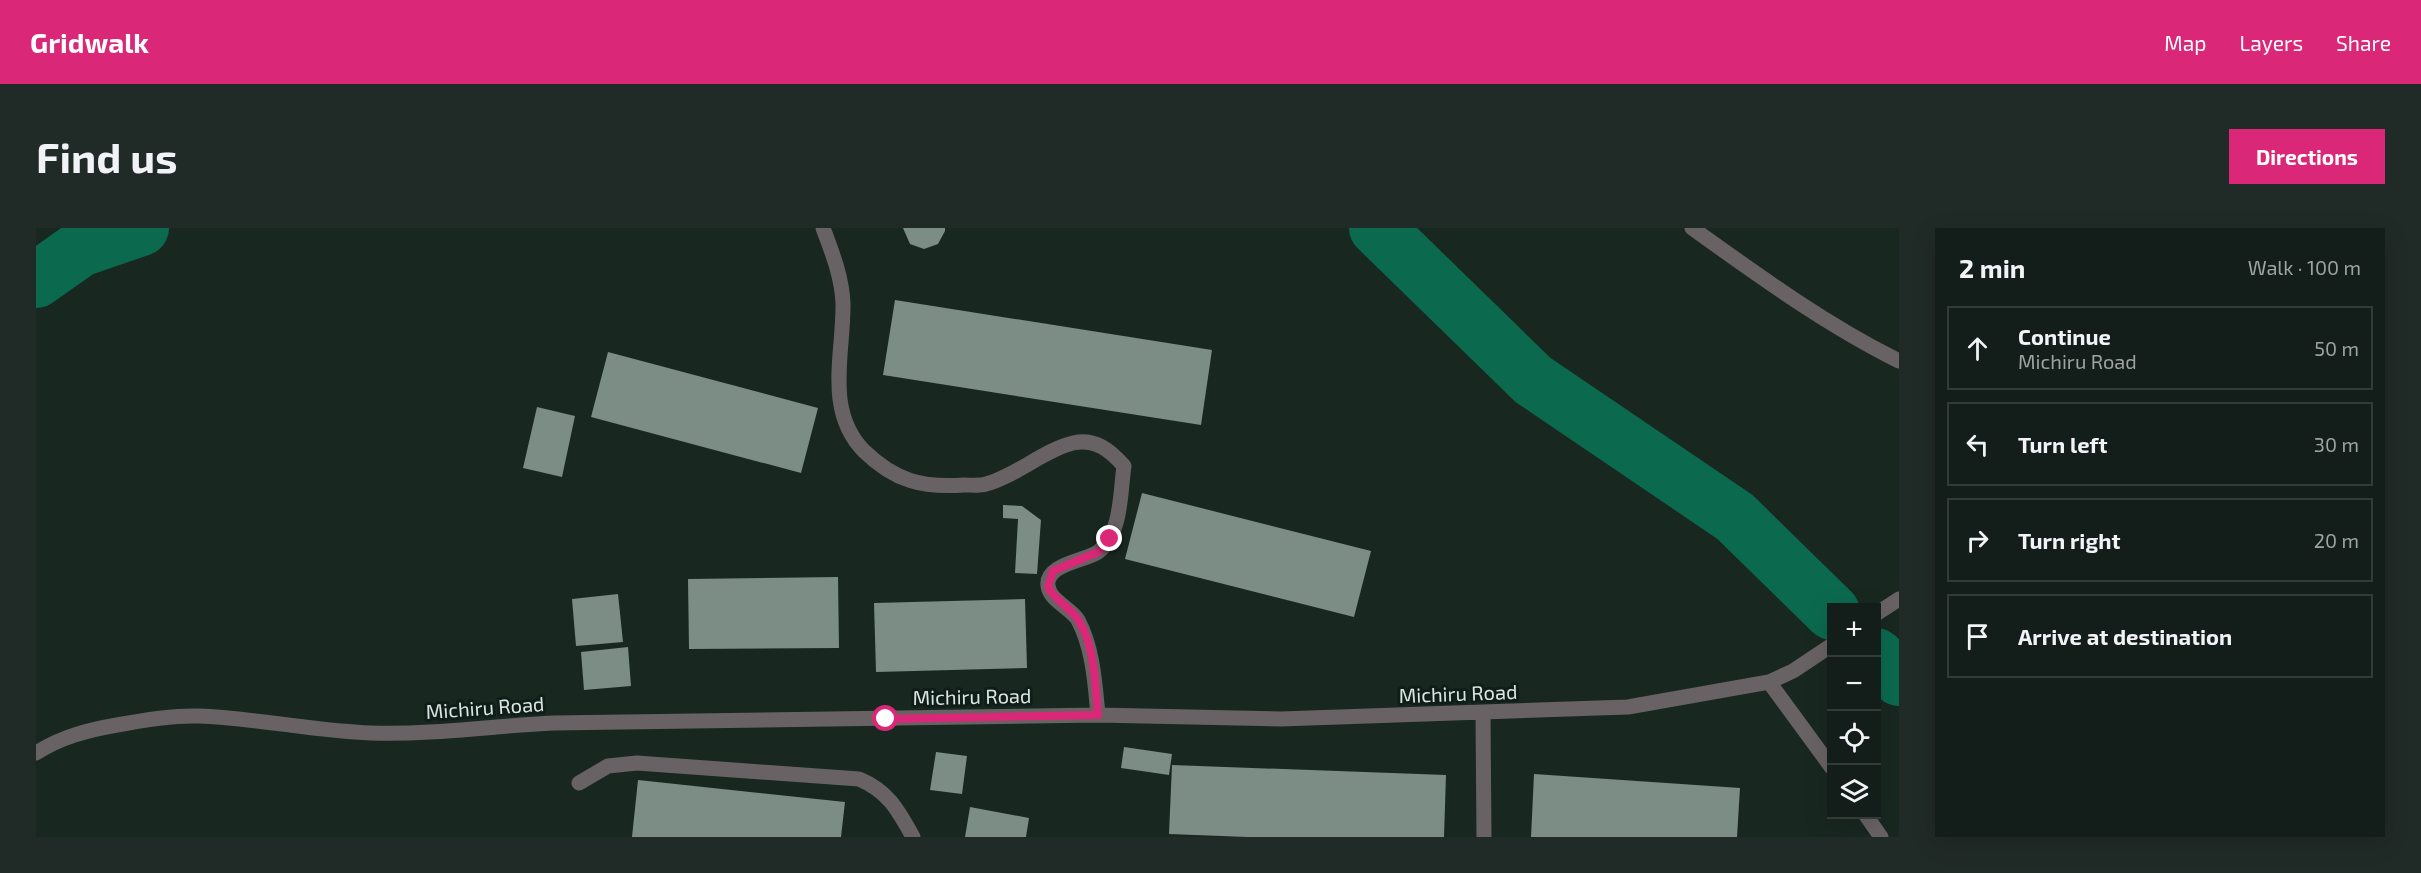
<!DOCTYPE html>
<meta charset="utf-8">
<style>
:root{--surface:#131d19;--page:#202a26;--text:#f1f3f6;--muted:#9da2a2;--line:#323b38;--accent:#db2777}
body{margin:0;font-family:"Exo 2",sans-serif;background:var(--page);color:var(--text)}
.controls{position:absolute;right:18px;bottom:18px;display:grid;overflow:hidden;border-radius:0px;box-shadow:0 6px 24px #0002}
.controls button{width:54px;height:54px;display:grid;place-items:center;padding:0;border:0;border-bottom:2px solid var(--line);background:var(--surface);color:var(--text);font:30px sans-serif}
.stop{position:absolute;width:18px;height:18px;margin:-14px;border:4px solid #db2777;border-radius:50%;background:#fff}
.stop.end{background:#db2777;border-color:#fff;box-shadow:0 2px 6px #0008}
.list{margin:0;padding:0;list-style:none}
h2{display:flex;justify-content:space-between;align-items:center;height:78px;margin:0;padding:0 24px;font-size:26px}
h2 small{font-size:20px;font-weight:400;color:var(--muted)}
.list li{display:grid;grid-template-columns:39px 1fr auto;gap:18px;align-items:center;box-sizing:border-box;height:84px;margin:0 12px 12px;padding:0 12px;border:2px solid var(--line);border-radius:0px}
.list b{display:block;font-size:22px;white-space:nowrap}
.list p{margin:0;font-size:20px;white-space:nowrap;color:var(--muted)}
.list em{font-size:20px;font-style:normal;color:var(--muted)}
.icon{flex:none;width:33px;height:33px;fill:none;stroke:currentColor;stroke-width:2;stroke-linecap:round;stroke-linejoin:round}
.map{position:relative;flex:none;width:1863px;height:609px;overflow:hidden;border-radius:0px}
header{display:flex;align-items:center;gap:36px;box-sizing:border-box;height:84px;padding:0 30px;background:var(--accent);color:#fff}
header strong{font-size:28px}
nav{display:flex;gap:33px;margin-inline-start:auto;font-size:21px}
.intro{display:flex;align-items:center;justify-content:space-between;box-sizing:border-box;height:144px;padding:0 36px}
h1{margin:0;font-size:42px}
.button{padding:15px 27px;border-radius:0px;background:var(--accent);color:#fff;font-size:21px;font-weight:700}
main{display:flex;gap:36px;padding:0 36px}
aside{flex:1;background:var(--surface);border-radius:0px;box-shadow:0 6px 24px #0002}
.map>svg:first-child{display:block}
</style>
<header>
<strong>Gridwalk</strong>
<nav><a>Map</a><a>Layers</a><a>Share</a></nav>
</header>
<div class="intro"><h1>Find us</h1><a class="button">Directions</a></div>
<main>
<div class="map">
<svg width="1863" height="609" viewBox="0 0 1863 609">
<rect width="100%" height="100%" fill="#192721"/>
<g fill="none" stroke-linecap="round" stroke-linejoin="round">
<path stroke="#0b6a4e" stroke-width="56" d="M1341,0L1497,152L1699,289L1796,384
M0,52L44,21L105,0
M1840,428L1863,450"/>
</g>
<path fill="#7b8d85" d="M867,0H909V3L902,16L888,21L874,16Z
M859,72L1176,122L1165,197L847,147Z
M572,124L782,180L765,245L555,189Z
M501,179L539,188L526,249L487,240Z
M1106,265L1335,323L1318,389L1089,331Z
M967,277L986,278L1005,292L1001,346L979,345L982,291L967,290Z
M802,349L803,420L653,421L652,351Z
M582,366L587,414L540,418L536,371Z
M989,371L991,440L840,444L838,375Z
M592,419L595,458L548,462L545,424Z
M1088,519L1136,526L1133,547L1085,540Z
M900,524L931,528L926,566L894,562Z
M1136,537L1410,547L1408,609H1211L1133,606Z
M1498,546L1704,560L1701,609H1495Z
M602,552L809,574L805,609H596Z
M934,579L993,590L990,609H929Z"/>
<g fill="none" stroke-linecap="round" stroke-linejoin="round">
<path stroke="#696265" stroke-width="15" d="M787,0C796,24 806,49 807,75C808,125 788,182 828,223C859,253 886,260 928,257C935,257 943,258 950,256C978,249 1010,221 1037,215C1059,210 1074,222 1088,238C1084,265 1086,306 1062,324C1049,333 1009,336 1012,358C1014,373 1035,380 1042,392C1057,420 1059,455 1062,487
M1656,0C1723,48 1789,96 1863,133
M1840,386L1863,371
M1733,454L1796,540
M1447,485L1448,609
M0,525C25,509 52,502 81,497C107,492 136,487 163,488C220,490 277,503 335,505C396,507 456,498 517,495L1062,487L1245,491L1592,479L1733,454L1757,443L1796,417
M543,555L572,538L601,535L823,551C852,563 862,582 877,609
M1829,586L1845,609"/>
</g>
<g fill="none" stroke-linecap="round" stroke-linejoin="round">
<path stroke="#db2777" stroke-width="8" d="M850,491L1062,487C1059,456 1059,416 1041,390C1032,378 1019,372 1012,359L1017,343L1062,324L1074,311"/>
</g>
<g text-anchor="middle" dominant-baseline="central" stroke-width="6" stroke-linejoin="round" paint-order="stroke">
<g font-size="20" fill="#dce5e1" stroke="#0f1e18">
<text transform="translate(1422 465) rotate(-2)">Michiru Road</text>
<text transform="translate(936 468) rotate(-1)">Michiru Road</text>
<text transform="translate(449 479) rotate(-4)">Michiru Road</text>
</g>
</g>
</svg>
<div class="controls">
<button>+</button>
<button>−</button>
<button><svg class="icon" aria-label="locate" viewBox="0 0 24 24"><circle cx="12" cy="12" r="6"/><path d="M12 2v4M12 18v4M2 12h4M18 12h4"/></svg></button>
<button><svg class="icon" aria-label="layers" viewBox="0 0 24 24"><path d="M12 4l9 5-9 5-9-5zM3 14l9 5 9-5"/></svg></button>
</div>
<div class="stop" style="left:850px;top:491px"></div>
<div class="stop end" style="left:1074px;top:311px"></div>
</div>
<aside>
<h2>2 min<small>Walk · 100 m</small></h2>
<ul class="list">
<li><svg class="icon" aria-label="ahead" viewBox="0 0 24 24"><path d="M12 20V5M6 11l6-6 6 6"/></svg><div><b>Continue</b><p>Michiru Road</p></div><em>50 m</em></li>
<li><svg class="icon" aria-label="left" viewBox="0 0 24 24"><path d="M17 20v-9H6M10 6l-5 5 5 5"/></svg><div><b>Turn left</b></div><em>30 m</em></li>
<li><svg class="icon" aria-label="right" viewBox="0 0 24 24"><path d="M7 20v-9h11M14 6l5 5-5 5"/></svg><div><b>Turn right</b></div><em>20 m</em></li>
<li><svg class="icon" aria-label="arrive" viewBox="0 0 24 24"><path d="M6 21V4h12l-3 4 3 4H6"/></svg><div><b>Arrive at destination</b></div></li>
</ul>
</aside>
</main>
